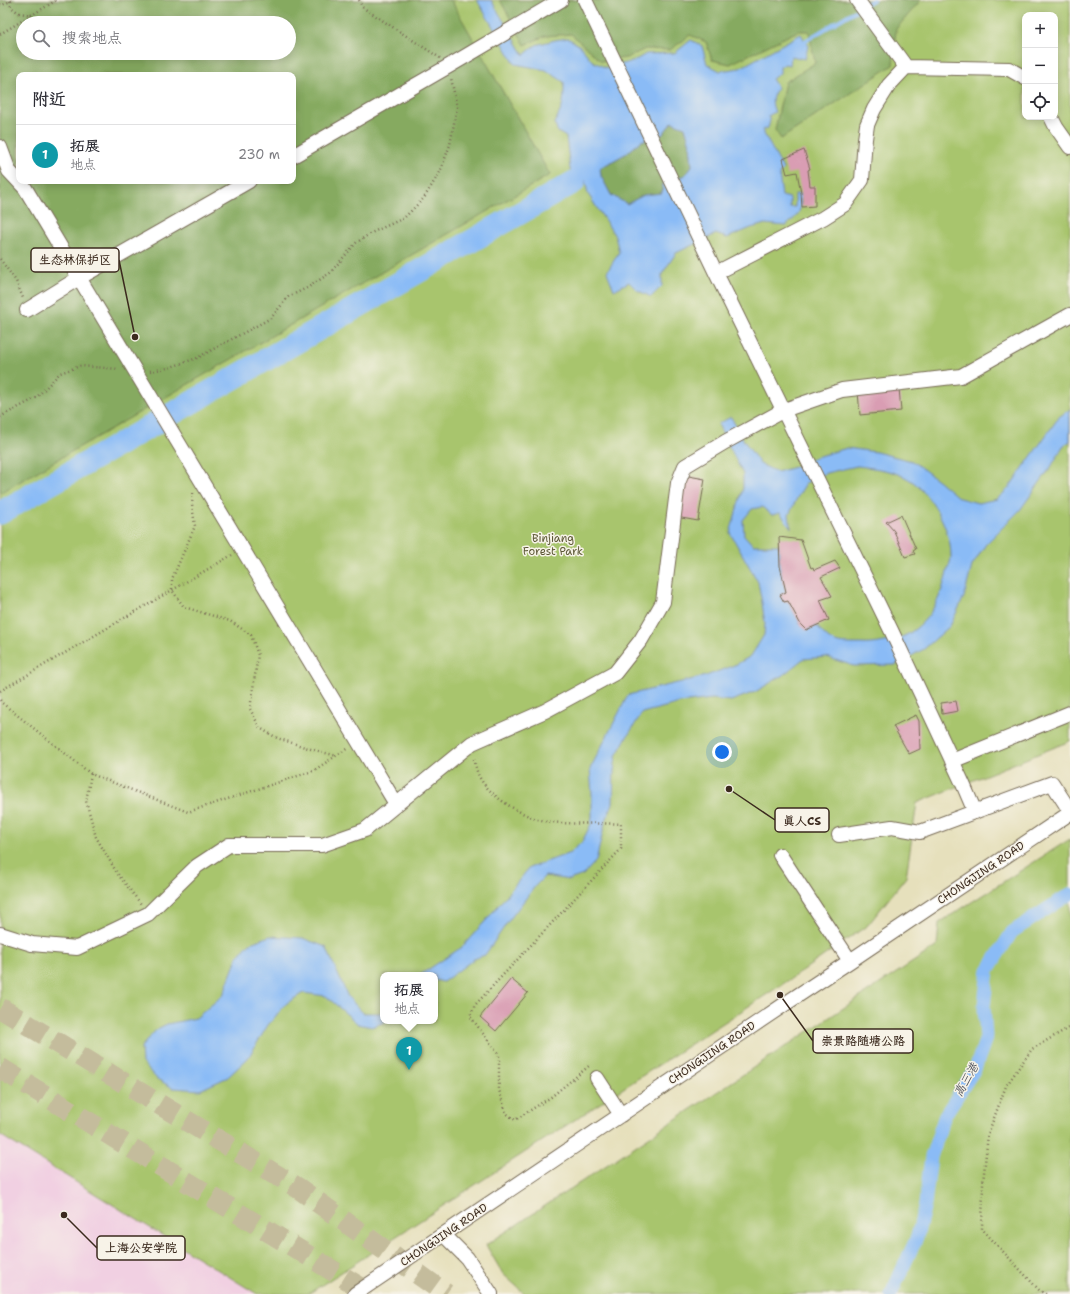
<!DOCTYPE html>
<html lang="zh">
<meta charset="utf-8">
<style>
:root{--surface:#fff;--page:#f7f7f7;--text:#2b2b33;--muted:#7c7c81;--line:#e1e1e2;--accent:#1f6fb2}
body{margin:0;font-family:"Shantell Sans","LXGW WenKai TC",sans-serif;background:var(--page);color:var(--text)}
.controls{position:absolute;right:12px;top:12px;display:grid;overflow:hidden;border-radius:8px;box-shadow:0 2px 10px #0003}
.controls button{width:36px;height:36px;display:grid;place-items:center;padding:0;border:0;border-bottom:1px solid var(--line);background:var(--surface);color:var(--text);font:20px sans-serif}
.you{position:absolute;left:722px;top:752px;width:14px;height:14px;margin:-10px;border:3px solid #fff;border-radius:50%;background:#1a73e8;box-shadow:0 0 0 6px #1a73e833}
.badge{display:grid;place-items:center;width:26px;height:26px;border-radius:50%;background:var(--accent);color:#fff;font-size:13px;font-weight:700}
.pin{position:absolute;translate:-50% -33px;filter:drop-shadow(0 1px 2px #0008)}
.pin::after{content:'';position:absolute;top:21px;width:14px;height:12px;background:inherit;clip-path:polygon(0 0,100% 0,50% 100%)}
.popup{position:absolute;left:380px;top:972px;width:58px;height:52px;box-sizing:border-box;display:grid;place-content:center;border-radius:8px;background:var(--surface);filter:drop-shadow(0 1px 3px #0005);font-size:13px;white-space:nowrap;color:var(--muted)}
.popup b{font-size:15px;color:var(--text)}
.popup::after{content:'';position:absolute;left:50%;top:100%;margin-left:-8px;border:8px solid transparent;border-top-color:var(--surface)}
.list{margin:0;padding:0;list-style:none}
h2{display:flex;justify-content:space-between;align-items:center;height:52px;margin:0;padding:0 16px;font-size:17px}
h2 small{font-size:13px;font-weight:400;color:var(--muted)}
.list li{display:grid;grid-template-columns:26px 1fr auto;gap:12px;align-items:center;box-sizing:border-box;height:60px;padding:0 16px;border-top:1px solid var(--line)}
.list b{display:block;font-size:15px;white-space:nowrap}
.list p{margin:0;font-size:13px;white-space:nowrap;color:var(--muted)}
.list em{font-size:13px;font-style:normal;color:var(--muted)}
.icon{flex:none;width:22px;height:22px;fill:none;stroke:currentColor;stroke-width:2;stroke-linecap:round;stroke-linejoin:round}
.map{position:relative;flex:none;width:1070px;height:1294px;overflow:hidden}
.search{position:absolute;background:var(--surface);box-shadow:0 2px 10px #0003;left:16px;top:16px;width:280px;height:44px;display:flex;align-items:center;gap:10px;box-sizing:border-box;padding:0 14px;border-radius:22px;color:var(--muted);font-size:15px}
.panel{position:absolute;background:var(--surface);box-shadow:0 2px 10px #0003;left:16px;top:72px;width:280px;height:112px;border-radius:8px}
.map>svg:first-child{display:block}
</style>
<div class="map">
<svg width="1070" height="1294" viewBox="0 0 1070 1294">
<rect width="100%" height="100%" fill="#f7f3e8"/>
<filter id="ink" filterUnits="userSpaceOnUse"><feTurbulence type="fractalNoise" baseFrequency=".025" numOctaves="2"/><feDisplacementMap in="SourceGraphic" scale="8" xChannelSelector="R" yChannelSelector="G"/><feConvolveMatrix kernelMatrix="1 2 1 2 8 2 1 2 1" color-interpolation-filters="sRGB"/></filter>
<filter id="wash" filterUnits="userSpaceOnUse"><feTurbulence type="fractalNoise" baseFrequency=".012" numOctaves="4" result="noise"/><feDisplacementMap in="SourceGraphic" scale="16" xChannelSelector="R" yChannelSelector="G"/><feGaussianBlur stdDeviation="0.9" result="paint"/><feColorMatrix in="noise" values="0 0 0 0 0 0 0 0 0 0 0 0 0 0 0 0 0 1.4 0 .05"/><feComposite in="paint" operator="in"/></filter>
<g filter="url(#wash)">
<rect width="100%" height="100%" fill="#e6e0bc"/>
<path fill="#f1d0e2" d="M0,1135L257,1294H0Z"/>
<path fill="#a8c56d" stroke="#727846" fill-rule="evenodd" d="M0,0H1070V741L917,803L906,877L868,925L792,978L308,1294H257L0,1135ZM1025,15H1055V117H1025ZM23,23H289V53H23ZM19,75H293V181H19ZM383,975H435V1021H383Z
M1070,839V1294H525L503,1274L486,1245L937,946L939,923Z"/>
<path fill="#86aa60" stroke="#606a3f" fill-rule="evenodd" d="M0,0H451L550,175L0,493ZM23,23H289V53H23ZM19,75H293V181H19Z
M500,0H921L896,29L893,65L781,139L775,130L785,82L815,63L809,31H798L730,64L712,60L706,42L690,35L670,50L645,49L626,58L601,61L571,34L545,36L525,45Z
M672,122L685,127L690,144L692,166L685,175L663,184L662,193L644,195L627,204L611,195L601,176L600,168L627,153L641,141L662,135Z"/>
<path fill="#8abbf6" stroke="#62728a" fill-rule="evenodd" d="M477,0H491L524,55L536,45L555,40L568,38L580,46L592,61L606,68L634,61L646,54L675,53L691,40L702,46L707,64L720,71L740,68L801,34L808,46L805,59L791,56L790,65L785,64L780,67V73L772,79L778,88C771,96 771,103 775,112L768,116L770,121L768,128L762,130L783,169L779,174L782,196L790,198V207H795V194H800C802,213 799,214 786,226L765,224L751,228L727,238L716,234L676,253L662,274V286L651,297L637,290L629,282L614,290L607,272L619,252L615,236L588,194L585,180L574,182L570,169L566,137L558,132L554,123C564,107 564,100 564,82L546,70L515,64ZM672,122L685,127L690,144L692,166L685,175L663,184L662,193L644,195L627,204L611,195L601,176L600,168L627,153L641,141L662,135Z
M1070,409V441L1063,446L1051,467L1020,510L986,544L972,566L964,597L950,626L924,649L895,665L854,666L826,657L803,659L783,675L755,692L731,701L712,699L680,703L642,713L625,740L616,756L614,771L613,803L605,823L596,861L583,875L569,880L545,876L536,885L507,923L485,955L474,959L443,982L435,980V975H420L462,947L488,918L529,868L570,853L582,842L591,824L592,816V795L590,769L628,695L706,676L737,664L751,656L764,635L765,624L762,603L758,582L730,533L743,488V474L718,424L731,417L744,441L760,464L777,472L795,467L819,456L847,448L876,452L912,461L939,481L959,498L978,503L997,499L1008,489L1059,417ZM857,466C874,468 895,470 910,480C920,486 927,496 934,506C944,521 951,539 951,557C951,562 948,567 947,572C941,597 931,620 908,634C896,641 874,645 861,644C838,644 831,645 817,626L806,630L801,625L788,601L784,602L781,595L786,592L780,566L779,545H753L744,535L743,520L752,509L762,507L772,515L780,513L791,528L789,515L797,498L806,483L826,473Z
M270,936L302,938L326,947L348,997L363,1013H380L383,1011V1021H387L372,1027L358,1024L326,996L303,993L287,1003L268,1025L248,1058L228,1077L200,1090L173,1088L157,1079L142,1063L141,1047L157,1029L167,1024L196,1018L223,995L238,956L250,943Z"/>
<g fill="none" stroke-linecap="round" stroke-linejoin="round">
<path stroke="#8abbf6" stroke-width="4" d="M805,41L873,0"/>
<path stroke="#8abbf6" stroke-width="13" d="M891,1294L917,1237L925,1204L931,1157L945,1115L975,1069L986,1038L984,1006L988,970L1012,932L1070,894"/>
<path stroke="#8abbf6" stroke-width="23" d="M0,513L574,182"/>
</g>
<g id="blocks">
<path fill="#d99db3" d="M804,150L810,169L808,170L810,186H815V206L802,207L801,193L797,172L787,174L783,159Z
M899,388L901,411L860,415L858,392Z
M683,475L705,479L698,521L676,517Z
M901,515L916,549L913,551L915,554L905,557L894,531L886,522Z
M779,537L801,540L811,568L813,567L814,570L835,561L840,568L821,577L832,596L820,600L829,620L806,630L801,625L788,601L784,602L780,595L786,592L780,566Z
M956,701L958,711L942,714L941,703Z
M916,715L919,721L920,749L909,754L893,726Z
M511,979L528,993L496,1031L480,1017Z"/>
</g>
</g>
<g filter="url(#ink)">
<use href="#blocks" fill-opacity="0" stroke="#776a55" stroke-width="1"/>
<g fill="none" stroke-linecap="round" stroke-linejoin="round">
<path stroke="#c4bc9c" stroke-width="21" stroke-dasharray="21 10" stroke-linecap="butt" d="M0,1008L298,1188L446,1294
M0,1068L371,1294"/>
<g stroke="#776a55" stroke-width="16">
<path id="minor" d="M585,0L716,273L891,630L963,784L975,812
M857,0L906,67L1009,69L1025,78
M1051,117L1056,127L1070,147
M0,147L9,171L25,188L396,804
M293,156L449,66L561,0
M716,273L823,218L845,204L862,180L865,139L867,125L874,109L889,85L906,67
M27,310L79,278L249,181
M952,761L1070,713
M839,835L892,827L920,832L1052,783L1070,811
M780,855L850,961
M0,934L32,944L77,948L148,914L197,866L229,845H322L365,830L472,743L545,711L615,673L641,640L663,602L678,483L685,466L725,442L784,410L842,390L961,376L1070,315
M597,1078L621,1115
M444,1235L467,1258L491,1294
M355,1294L788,1002L850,961L1070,813"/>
</g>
<path stroke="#776a55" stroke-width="2.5" stroke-dasharray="1 3" stroke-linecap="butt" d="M359,0L362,7L440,58
M10,1L11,7L19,13L32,15
M0,4L2,5L13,0
M0,34L57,0
M0,259L16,281L23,298
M150,371L168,368L197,358L271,318L288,297L307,288L330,273L356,243L371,233L404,218L424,198L440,172L450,145L457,107L451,78
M0,417L36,398L60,373L80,366L119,369
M193,493L192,504L195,526L172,579V590L184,607L230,621L251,635L258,655L250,709L260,728L277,738L311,749L337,756
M0,691L232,555
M0,700L2,703L91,774L188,812L313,771L348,748
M474,759C475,764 476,769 478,774C486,794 520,815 541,820C567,826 595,822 621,824V849L475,1005L470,1016L499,1055V1090L506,1113L515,1120L551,1097L589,1066
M91,774L86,801L96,837L117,873L141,904
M1046,1294L1040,1291L982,1229L983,1183L988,1134L1006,1086L1032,1049L1070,1027"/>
<use href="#minor" stroke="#fff" stroke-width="14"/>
</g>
</g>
<g text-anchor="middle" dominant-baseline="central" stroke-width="3" stroke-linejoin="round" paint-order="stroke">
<g font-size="11" fill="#5c5836" stroke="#f7f3e8">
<text x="553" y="538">Binjiang<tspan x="553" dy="13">Forest Park</tspan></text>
</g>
<g font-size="11" fill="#3b2a1e" stroke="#f7f3e8">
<text transform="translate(981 873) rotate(-34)">CHONGJING ROAD</text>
<text transform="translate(712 1053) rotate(-34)">CHONGJING ROAD</text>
<text transform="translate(444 1235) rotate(-34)">CHONGJING ROAD</text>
</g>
<g font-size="12" font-style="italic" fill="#53565f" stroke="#f7f3e8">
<text transform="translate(966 1080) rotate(-60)">高三港</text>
</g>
</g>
<path fill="none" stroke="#3b2a1e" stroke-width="1.5" d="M135 337L119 260M729 789L775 820M780 995L813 1041M64 1215L97 1248"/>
<g fill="#3b2a1e" stroke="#f7f3e8" stroke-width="1.5">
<circle cx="135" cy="337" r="4"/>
<circle cx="729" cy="789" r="4"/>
<circle cx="780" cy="995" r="4"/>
<circle cx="64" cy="1215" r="4"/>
</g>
<g fill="#f7f3e8" stroke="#3b2a1e" stroke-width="1.5">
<rect x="31" y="248" width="88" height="24" rx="4"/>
<rect x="775" y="808" width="54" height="24" rx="4"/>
<rect x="813" y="1029" width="100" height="24" rx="4"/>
<rect x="97" y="1236" width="88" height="24" rx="4"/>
</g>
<g font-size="12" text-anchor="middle" font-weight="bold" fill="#3b2a1e">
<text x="75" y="264">生态林保护区</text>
<text x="802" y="825">真人CS</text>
<text x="863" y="1045">崇景路随塘公路</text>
<text x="141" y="1252">上海公安学院</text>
</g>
</svg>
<div class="controls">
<button>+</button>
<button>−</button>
<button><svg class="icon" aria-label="locate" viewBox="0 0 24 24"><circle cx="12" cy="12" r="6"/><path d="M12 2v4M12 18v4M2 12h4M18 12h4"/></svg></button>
</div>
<div class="you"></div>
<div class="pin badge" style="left:409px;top:1070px;background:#0f9aa8">1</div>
<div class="popup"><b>拓展</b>地点</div>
<div class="search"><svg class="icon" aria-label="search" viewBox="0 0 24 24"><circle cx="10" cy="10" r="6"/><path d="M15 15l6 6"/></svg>搜索地点</div>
<section class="panel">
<h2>附近<small></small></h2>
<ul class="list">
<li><span class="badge" style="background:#0f9aa8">1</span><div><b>拓展</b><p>地点</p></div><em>230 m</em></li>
</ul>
</section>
</div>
